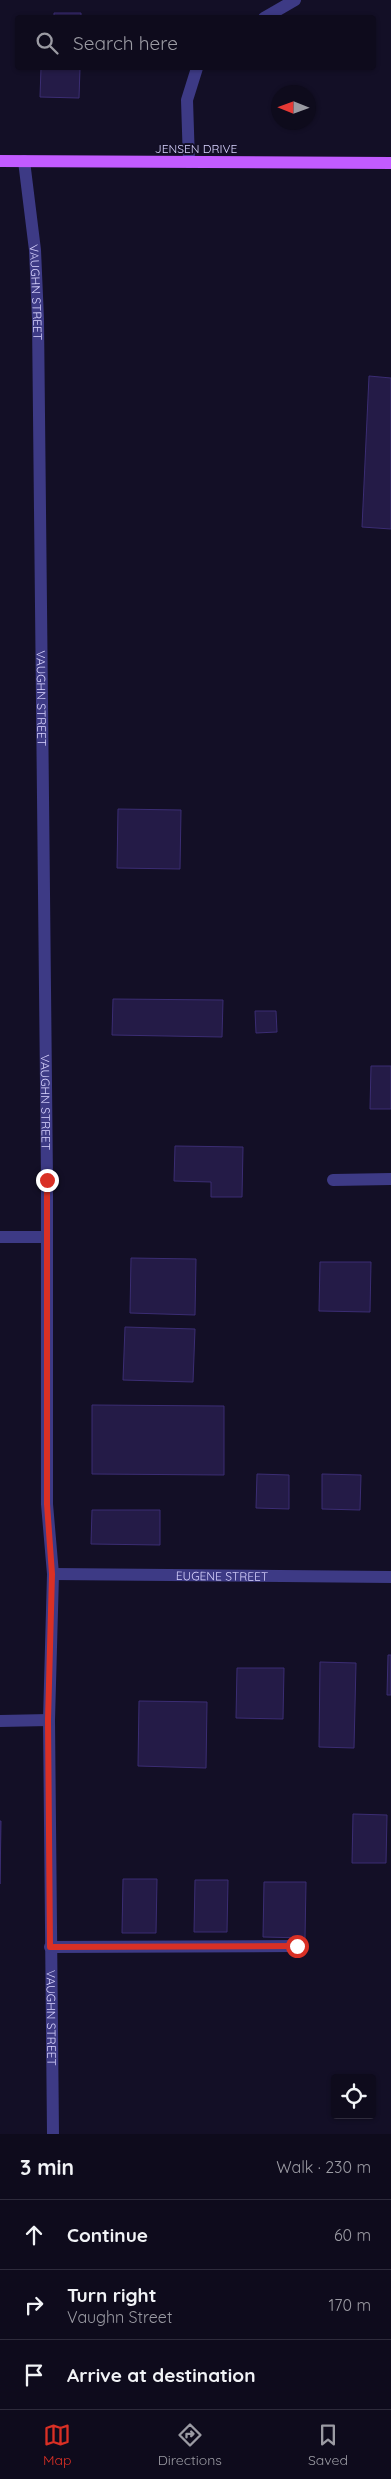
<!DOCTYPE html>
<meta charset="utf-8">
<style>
:root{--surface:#0e0b1c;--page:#171425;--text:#f1f3f6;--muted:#9b9ba3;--line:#2e2b3b;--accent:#d93025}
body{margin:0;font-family:Quicksand,sans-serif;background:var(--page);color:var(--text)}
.controls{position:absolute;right:15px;bottom:15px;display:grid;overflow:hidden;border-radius:5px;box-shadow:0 1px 4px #0004}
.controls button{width:45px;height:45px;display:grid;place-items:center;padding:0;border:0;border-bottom:1px solid var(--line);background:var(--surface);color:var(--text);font:25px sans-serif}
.compass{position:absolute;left:271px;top:85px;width:45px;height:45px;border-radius:50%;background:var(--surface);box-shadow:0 1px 4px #0004;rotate:271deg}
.stop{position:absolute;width:15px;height:15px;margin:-11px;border:4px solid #d93025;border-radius:50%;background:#fff}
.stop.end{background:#d93025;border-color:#fff;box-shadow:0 1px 5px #0008}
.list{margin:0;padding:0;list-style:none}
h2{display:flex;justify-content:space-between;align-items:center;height:65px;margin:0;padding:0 20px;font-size:21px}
h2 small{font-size:16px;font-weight:400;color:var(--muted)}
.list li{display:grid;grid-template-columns:32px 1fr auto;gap:15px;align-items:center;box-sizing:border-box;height:70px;padding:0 20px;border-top:1px solid var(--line)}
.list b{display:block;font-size:19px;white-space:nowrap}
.list p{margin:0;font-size:16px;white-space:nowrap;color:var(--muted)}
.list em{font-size:16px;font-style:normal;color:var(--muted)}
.icon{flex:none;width:28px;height:28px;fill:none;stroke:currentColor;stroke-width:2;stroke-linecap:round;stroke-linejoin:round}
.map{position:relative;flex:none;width:391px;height:2134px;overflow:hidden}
.search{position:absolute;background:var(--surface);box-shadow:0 1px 4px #0004;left:15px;right:15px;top:15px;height:55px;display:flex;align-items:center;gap:12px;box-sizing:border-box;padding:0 18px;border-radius:5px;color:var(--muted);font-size:19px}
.sheet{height:275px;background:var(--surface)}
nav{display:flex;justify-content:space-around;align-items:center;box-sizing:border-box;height:70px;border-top:1px solid var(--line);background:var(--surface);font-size:14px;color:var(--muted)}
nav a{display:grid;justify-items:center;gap:2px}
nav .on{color:var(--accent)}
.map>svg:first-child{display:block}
</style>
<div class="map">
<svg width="391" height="2134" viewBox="0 0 391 2134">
<rect width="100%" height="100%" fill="#130f26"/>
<path fill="#241b47" stroke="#3b2d73" d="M54,13H81V18H54Z
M41,68H80L79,98L40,97Z
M369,376L391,378V529L362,527Z
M118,809L181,810L180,869L117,868Z
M113,999L223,1000L222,1037L112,1035Z
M255,1011H276L277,1032L256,1033Z
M371,1066H391V1109H370Z
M175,1146L243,1147L242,1197H211V1182L174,1181Z
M131,1258L196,1259L195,1315L130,1313Z
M320,1262H371L370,1312L319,1311Z
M125,1327L195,1329L193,1382L123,1380Z
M92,1405L224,1406V1475L92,1474Z
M257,1474L289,1475V1509L256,1508Z
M322,1474L361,1475L360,1510L322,1509Z
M92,1510H160V1545L91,1544Z
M388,1655H391V1695H387Z
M320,1662L356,1663L354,1748L319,1747Z
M237,1668H284L283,1719L236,1718Z
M139,1701L207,1702L206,1768L138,1766Z
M353,1814L387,1815L386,1863H352Z
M0,1821H1L0,1884Z
M123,1879H157L156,1933H122Z
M195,1880H228L227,1932H194Z
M264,1882H306L305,1938L263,1937Z"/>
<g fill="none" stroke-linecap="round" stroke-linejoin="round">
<g stroke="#3d3a85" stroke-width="12">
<path d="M264,18L295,0"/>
<path id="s1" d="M24,161L35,250L38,319L47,1180V1504L53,1574L49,1720L53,2134"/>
<path d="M189,162L187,100L197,68"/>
<path d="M333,1180L391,1179"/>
<path d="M0,1237H46"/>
<path id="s2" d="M53,1574L391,1577"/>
<path d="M0,1721L49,1720"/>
<path d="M50,1947L297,1946"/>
</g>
<path stroke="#c25bff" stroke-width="12" d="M0,161L391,163"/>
</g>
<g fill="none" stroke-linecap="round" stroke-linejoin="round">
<path stroke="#d93025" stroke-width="6" d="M47,1180V1504L52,1574L48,1720L50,1947L297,1946"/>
</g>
<g text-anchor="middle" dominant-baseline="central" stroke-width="4" stroke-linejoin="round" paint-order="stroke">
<g font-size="12" fill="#d9d4ff" stroke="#130f26">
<text x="196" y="148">JENSEN DRIVE</text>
<text stroke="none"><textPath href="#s1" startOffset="132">VAUGHN STREET</textPath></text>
<text stroke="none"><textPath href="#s1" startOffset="538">VAUGHN STREET</textPath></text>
<text stroke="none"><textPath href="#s1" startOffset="942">VAUGHN STREET</textPath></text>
<text stroke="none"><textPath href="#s2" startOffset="169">EUGENE STREET</textPath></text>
<text stroke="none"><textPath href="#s1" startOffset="1858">VAUGHN STREET</textPath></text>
</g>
</g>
</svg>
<div class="controls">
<button><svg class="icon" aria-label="locate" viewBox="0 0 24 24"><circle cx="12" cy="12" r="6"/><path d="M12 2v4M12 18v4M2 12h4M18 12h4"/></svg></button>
</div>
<svg class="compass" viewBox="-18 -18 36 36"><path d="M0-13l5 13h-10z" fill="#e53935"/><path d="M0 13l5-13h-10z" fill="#9b9ba3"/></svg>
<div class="stop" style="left:297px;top:1946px"></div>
<div class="stop end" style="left:47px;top:1180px"></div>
<div class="search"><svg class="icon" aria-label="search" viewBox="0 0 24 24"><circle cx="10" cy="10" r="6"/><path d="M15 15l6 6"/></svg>Search here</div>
</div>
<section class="sheet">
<h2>3 min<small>Walk · 230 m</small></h2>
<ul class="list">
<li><svg class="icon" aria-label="ahead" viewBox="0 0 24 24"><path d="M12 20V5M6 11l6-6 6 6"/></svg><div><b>Continue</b></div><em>60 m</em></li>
<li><svg class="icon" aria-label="right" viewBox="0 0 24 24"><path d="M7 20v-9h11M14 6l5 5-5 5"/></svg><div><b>Turn right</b><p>Vaughn Street</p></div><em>170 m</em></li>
<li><svg class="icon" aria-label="arrive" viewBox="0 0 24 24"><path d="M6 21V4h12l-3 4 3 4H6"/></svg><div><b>Arrive at destination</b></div></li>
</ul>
</section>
<nav>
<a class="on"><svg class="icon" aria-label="map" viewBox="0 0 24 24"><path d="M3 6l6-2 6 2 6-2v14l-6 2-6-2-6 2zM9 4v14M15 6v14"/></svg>Map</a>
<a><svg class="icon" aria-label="directions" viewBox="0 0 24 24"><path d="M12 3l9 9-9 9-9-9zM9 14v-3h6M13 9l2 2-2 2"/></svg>Directions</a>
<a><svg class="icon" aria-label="saved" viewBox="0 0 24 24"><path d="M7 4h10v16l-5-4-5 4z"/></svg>Saved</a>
</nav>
